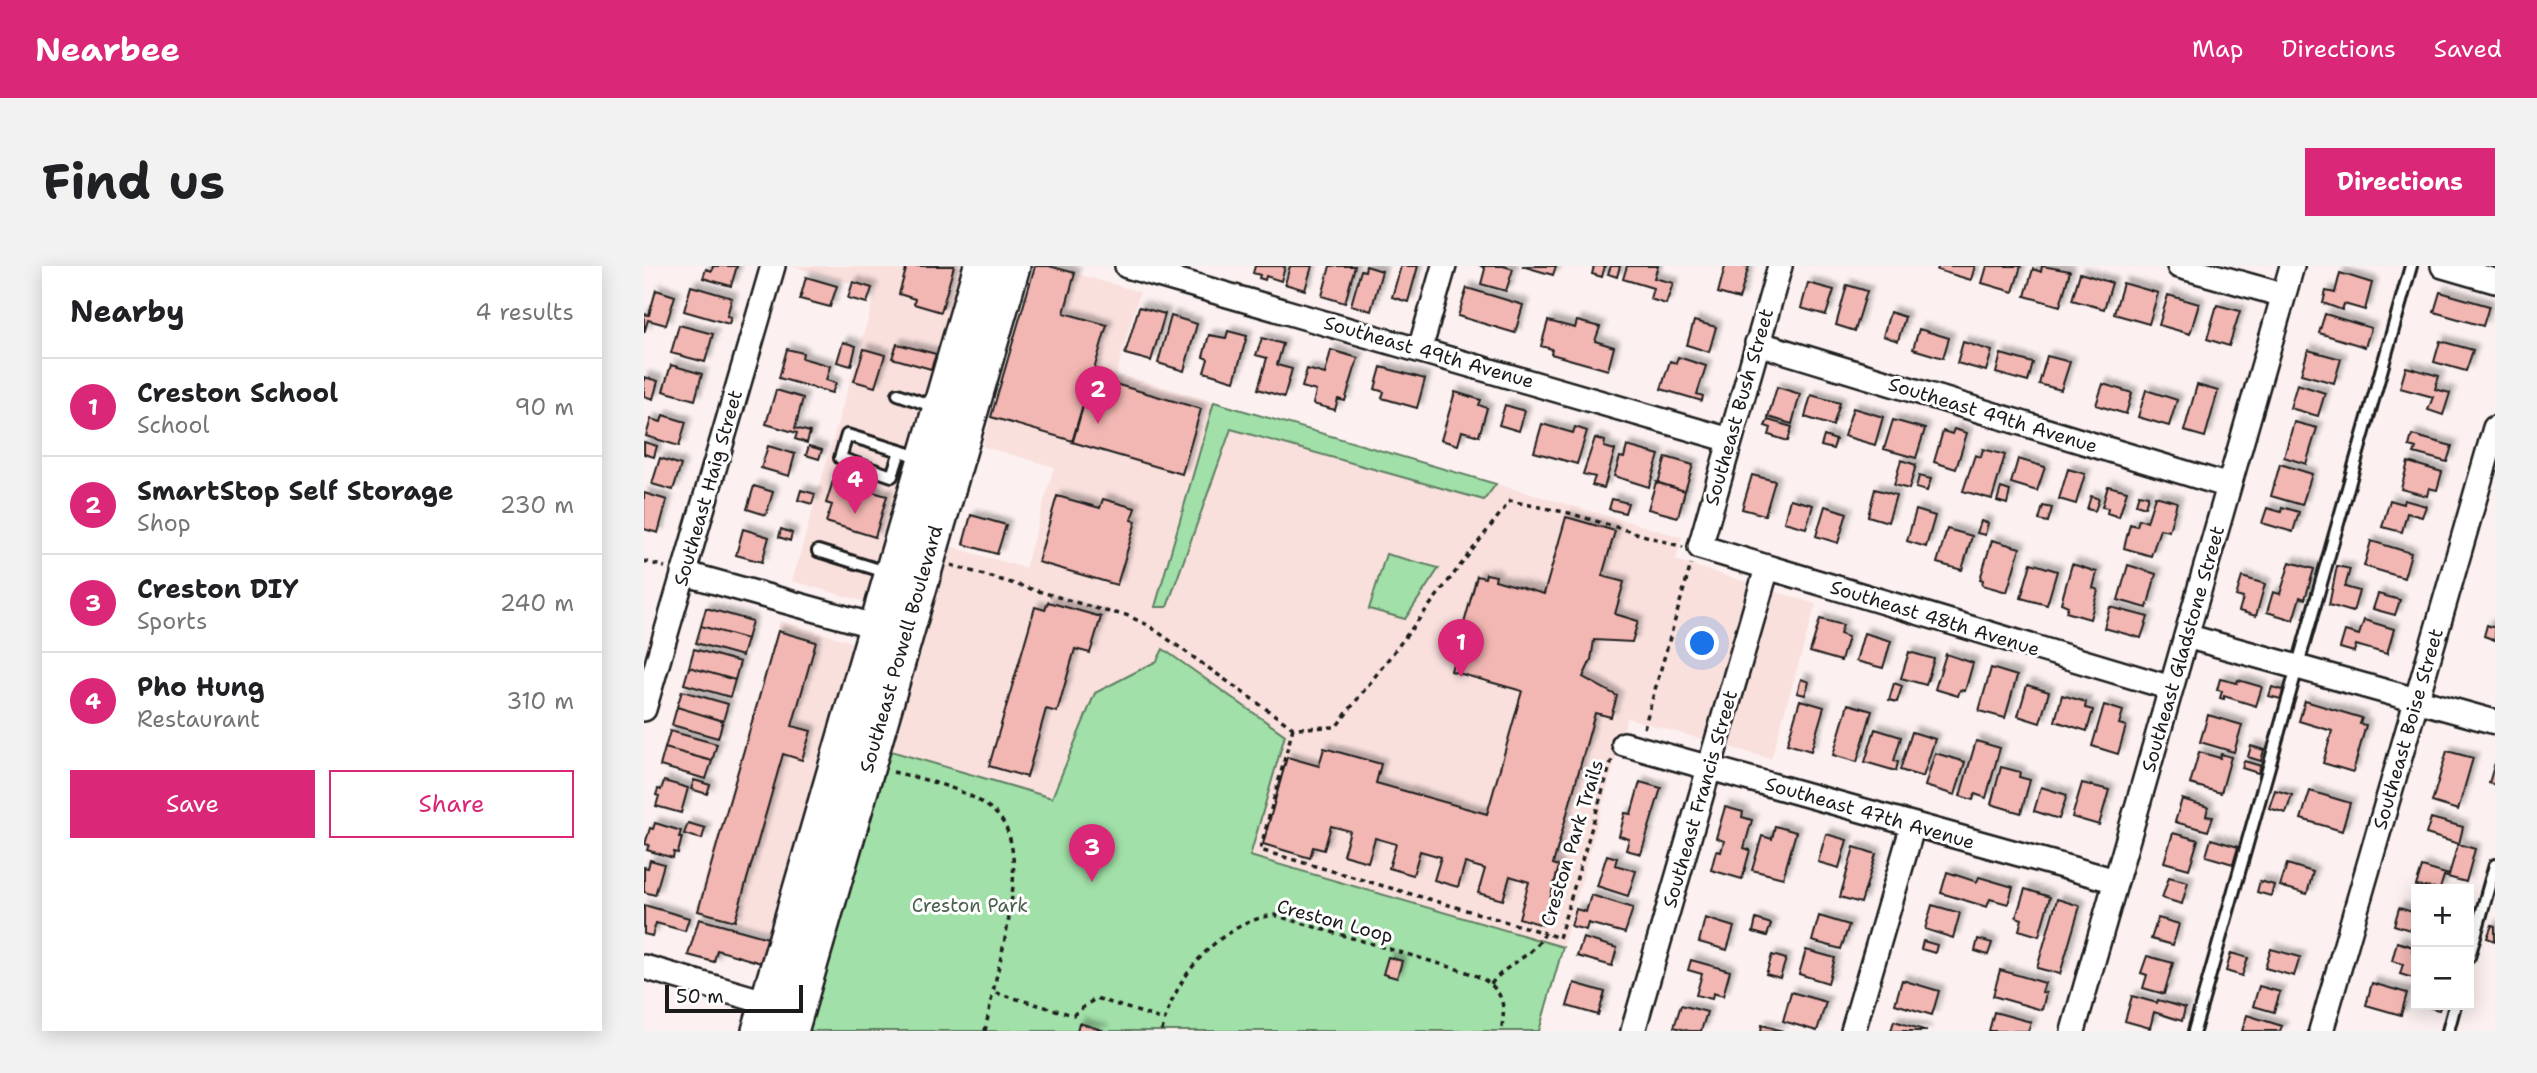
<!DOCTYPE html>
<meta charset="utf-8">
<style>
:root{--surface:#fff;--page:#f2f2f2;--text:#202124;--muted:#757577;--line:#e0e0e0;--accent:#db2777}
body{margin:0;font-family:"Shantell Sans",sans-serif;background:var(--page);color:var(--text)}
.controls{position:absolute;right:21px;bottom:21px;display:grid;overflow:hidden;border-radius:0px;box-shadow:0 4px 18px #0003}
.controls button{width:63px;height:63px;display:grid;place-items:center;padding:0;border:0;border-bottom:2px solid var(--line);background:var(--surface);color:var(--text);font:35px sans-serif}
.scale{position:absolute;left:21px;bottom:18px;width:138px;box-sizing:border-box;padding-left:7px;border:4px solid #1c1c1c;border-top:0;font-size:19px;line-height:24px;white-space:nowrap;color:#1c1c1c;-webkit-text-stroke:5px #fff;paint-order:stroke}
.you{position:absolute;left:1059px;top:378px;width:24px;height:24px;margin:-18px;border:5px solid #fff;border-radius:50%;background:#1a73e8;box-shadow:0 0 0 10px #1a73e833}
.badge{display:grid;place-items:center;width:46px;height:46px;border-radius:50%;background:var(--accent);color:#fff;font-size:23px;font-weight:700}
.pin{position:absolute;translate:-50% -58px;filter:drop-shadow(0 2px 4px #0008)}
.pin::after{content:'';position:absolute;top:37px;width:24px;height:21px;background:inherit;clip-path:polygon(0 0,100% 0,50% 100%)}
.list{margin:0;padding:0;list-style:none}
h2{display:flex;justify-content:space-between;align-items:center;height:91px;margin:0;padding:0 28px;font-size:30px}
h2 small{font-size:23px;font-weight:400;color:var(--muted)}
.list li{display:grid;grid-template-columns:46px 1fr auto;gap:21px;align-items:center;box-sizing:border-box;height:98px;padding:0 28px;border-top:2px solid var(--line)}
.list b{display:block;font-size:26px;white-space:nowrap}
.list p{margin:0;font-size:23px;white-space:nowrap;color:var(--muted)}
.list em{font-size:23px;font-style:normal;color:var(--muted)}
.actions{display:flex;gap:14px;padding:21px 28px}
.actions a{flex:1;padding:16px 0;border:2px solid var(--accent);border-radius:0px;text-align:center;font-size:24px;color:var(--accent)}
.actions .main{background:var(--accent);color:#fff}
.map{position:relative;flex:none;width:1851px;height:765px;overflow:hidden;border-radius:0px}
header{display:flex;align-items:center;gap:42px;box-sizing:border-box;height:98px;padding:0 35px;background:var(--accent);color:#fff}
header strong{font-size:33px}
nav{display:flex;gap:38px;margin-inline-start:auto;font-size:24px}
.intro{display:flex;align-items:center;justify-content:space-between;box-sizing:border-box;height:168px;padding:0 42px}
h1{margin:0;font-size:49px}
.button{padding:18px 32px;border-radius:0px;background:var(--accent);color:#fff;font-size:24px;font-weight:700}
main{display:flex;gap:42px;padding:0 42px}
aside{flex:1;background:var(--surface);border-radius:0px;box-shadow:0 4px 18px #0003}
.map>svg:first-child{display:block}
</style>
<header>
<strong>Nearbee</strong>
<nav><a>Map</a><a>Directions</a><a>Saved</a></nav>
</header>
<div class="intro"><h1>Find us</h1><a class="button">Directions</a></div>
<main>
<aside>
<h2>Nearby<small>4 results</small></h2>
<ul class="list">
<li><span class="badge">1</span><div><b>Creston School</b><p>School</p></div><em>90 m</em></li>
<li><span class="badge">2</span><div><b>SmartStop Self Storage</b><p>Shop</p></div><em>230 m</em></li>
<li><span class="badge">3</span><div><b>Creston DIY</b><p>Sports</p></div><em>240 m</em></li>
<li><span class="badge">4</span><div><b>Pho Hung</b><p>Restaurant</p></div><em>310 m</em></li>
</ul>
<div class="actions"><a class="main">Save</a><a>Share</a></div>
</aside>
<div class="map">
<svg width="1851" height="765" viewBox="0 0 1851 765">
<defs>
<filter id="shadow"><feDropShadow dx="5" dy="-5" stdDeviation="2" flood-color="#0004"/></filter>
</defs>
<rect width="100%" height="100%" fill="#fcf1f0"/>
<filter id="ink" filterUnits="userSpaceOnUse"><feTurbulence type="fractalNoise" baseFrequency=".0143" numOctaves="2"/><feDisplacementMap in="SourceGraphic" scale="14" xChannelSelector="R" yChannelSelector="G"/><feConvolveMatrix kernelMatrix="1 2 1 2 8 2 1 2 1" color-interpolation-filters="sRGB"/></filter>
<g filter="url(#ink)">
<path fill="#f9e0dd" d="M148,0H319L222,336L148,315L232,25Z
M391,0H406L496,26L472,108L570,136L511,341H523L587,163L840,234L852,218L1038,271L1032,294L1172,338L1127,493L983,452L919,681L240,483L298,278L381,302L410,201L338,180Z
M136,355L205,375L210,383L130,668L51,646Z"/>
<path fill="#a1e0a8" stroke="#5e7e62" stroke-width="2" d="M570,136L852,218L840,234L587,163L523,341H511Z
M742,288L795,302L761,353L725,343Z
M519,383L641,469L606,590L919,681L895,765H159L240,483L408,532L451,427L513,395Z"/>
<path fill="#f2b7b2" stroke="#1c1c1c" stroke-width="2" filter="url(#shadow)" d="M69,0H93L87,20L59,12L62,3L68,5Z
M263,0H310L297,46L270,38L271,33L255,28Z
M391,0H405L431,7L420,47L463,59L429,175L347,151Z
M611,0H638L641,1L637,15L622,10L621,14L615,12L616,9L609,7Z
M646,0H668L661,24L641,18Z
M686,0H711L701,37L678,30Z
M722,0L738,5L727,45L707,39L717,4L721,5Z
M757,0H774L764,36L748,31Z
M837,0H859L869,3L862,25L837,18L841,3Z
M878,0H912L909,9Z
M950,0H961L958,11L948,8Z
M967,0H976L973,11L964,8Z
M983,0H1014L1010,12L1029,17L1022,38L1006,33L1009,22L979,13Z
M1081,0H1105L1095,33L1074,27Z
M1295,0H1331L1327,14L1293,4Z
M1343,0H1377L1369,26L1338,17Z
M1398,0L1426,5L1416,40L1381,30L1389,3L1397,6Z
M1436,7L1468,17L1460,43L1428,34Z
M1696,7L1728,17L1721,44L1700,38L1698,44L1679,37L1682,25L1691,27Z
M162,11L193,20L186,41L156,33Z
M209,16L228,22L223,37L204,32Z
M1164,17L1190,24L1182,49L1157,42Z
M1479,17L1514,27L1505,58L1470,48Z
M1203,19L1223,25L1211,65L1192,59Z
M47,20L88,32L83,50L87,51L85,58L40,45Z
M823,22L879,39L871,67L814,50Z
M12,24L31,30L22,59L4,54L0,67V48L5,49Z
M1796,26L1845,40L1839,60L1790,46Z
M1524,29L1555,38L1546,68L1515,59Z
M1573,39L1596,45L1585,80L1563,73Z
M495,41L521,48L507,95L481,88Z
M1246,46L1261,51L1254,75L1239,70Z
M1681,48L1727,62L1721,81L1675,67Z
M527,50L553,58L540,105L514,97Z
M904,55L931,62L933,55L956,61L951,75L970,81L964,104L907,88L908,83L897,80Z
M1050,55L1072,61L1065,86L1043,79Z
M35,59L69,68L61,96L27,87Z
M1275,63L1305,72L1299,92L1269,83Z
M584,65L603,70L590,115L560,106L564,93L559,91L565,69L582,72Z
M618,72L639,78L633,99L648,103L640,131L614,123L623,92L612,89Z
M1796,75L1829,84L1822,105L1790,96Z
M199,76L212,80L207,100L193,96Z
M1319,76L1348,85L1342,105L1313,97Z
M253,78L292,88L287,103L248,92Z
M143,83L159,87L158,92L186,100L182,114L192,117L188,127L135,112Z
M220,83L241,89L231,121L210,115Z
M687,84L714,92L701,135L694,133L691,144L669,138L672,125L658,121L663,103L681,108Z
M1664,84L1697,93L1690,117L1657,108Z
M1357,88L1389,97L1384,116L1352,107Z
M1403,90L1426,96L1417,124L1395,118Z
M1034,91L1062,100L1053,128L1059,130L1058,135L1017,123L1026,95L1032,97Z
M27,99L58,108L51,134L19,125Z
M737,101L781,113L773,142L738,132L740,126L731,123Z
M1762,101L1795,110L1791,123L1806,127L1799,149L1784,144L1789,131L1756,122Z
M0,111L14,115L9,133L0,130Z
M447,111L557,143L538,208L428,176Z
M1459,118L1488,127L1482,148L1452,139Z
M1653,118L1681,127L1674,150L1646,142Z
M1553,119L1574,125L1561,171L1540,165Z
M1133,121L1156,128L1148,158L1124,151Z
M132,124L159,132L151,162L166,166L163,177L151,173L153,167L122,158Z
M1502,124L1533,134L1525,160L1494,151Z
M811,126L837,134L835,139L843,142L835,170L818,165L814,179L797,174Z
M1167,129L1196,137L1189,160L1161,151Z
M861,139L881,145L875,165L855,159Z
M1209,142L1239,151L1231,179L1200,170Z
M19,149L42,156L35,180L2,170L7,153L17,156Z
M1124,154L1148,161L1144,175L1125,169L1127,162L1121,160Z
M1249,154L1281,163L1272,192L1240,183Z
M1650,156L1673,162L1662,198L1640,191Z
M898,158L929,167L931,161L943,165L933,198L890,186Z
M1310,163L1323,167L1312,203L1290,196L1299,165L1308,168Z
M1768,169L1808,180L1803,196L1770,187L1772,182L1765,180Z
M1180,170L1192,174L1189,183L1177,180Z
M951,172L961,175L960,181L971,184L960,222L948,219L951,211L939,208Z
M0,176L13,180L10,191L0,188Z
M124,180L151,188L145,210L117,202Z
M165,180L178,184L175,193L162,189Z
M983,180L1015,189L1005,221L970,210L976,191L980,192Z
M1339,183L1361,189L1348,233L1319,225L1331,189L1337,191Z
M1022,191L1049,199L1041,225L1014,217Z
M16,192L37,199L29,224L8,218Z
M1374,193L1401,201L1393,225L1367,217Z
M1257,194L1272,199L1265,223L1250,219Z
M1764,196L1798,206L1793,224L1785,222L1783,230L1757,223Z
M1636,198L1668,208L1658,239L1627,230Z
M1424,203L1441,208L1432,238L1415,233Z
M1108,209L1131,215L1121,249L1098,243Z
M1275,210L1287,213L1283,225L1272,222Z
M189,215L243,230L231,271L182,256L188,239L182,237Z
M1012,216L1041,225L1034,251L1004,243Z
M110,220L129,226L122,249L103,243Z
M1464,220L1483,225L1475,251L1463,247L1464,242L1458,241Z
M1357,222L1366,225L1363,238L1353,235Z
M1231,223L1252,229L1244,256L1224,250Z
M157,224L171,228L168,238L154,234Z
M0,227L23,234L14,267L0,263Z
M1495,228L1504,230L1501,241L1492,238Z
M413,230L456,242L459,233L491,242L487,254L492,255L473,319L394,296Z
M1447,230L1455,233L1451,245L1443,243Z
M1511,230L1533,236L1525,265L1516,263L1507,290L1480,282L1486,258L1493,260L1495,253L1503,256Z
M968,233L984,237L981,247L965,243Z
M1146,233L1169,239L1162,262L1140,256Z
M1746,234L1759,238L1760,234L1782,240L1778,251L1763,247L1758,266L1738,261Z
M1181,240L1203,247L1194,277L1172,270Z
M1399,240L1408,242L1404,256L1395,254Z
M1638,241L1655,246L1649,266L1618,257L1623,242L1637,246Z
M1272,244L1291,250L1282,281L1263,275Z
M327,249L362,259L353,288L319,278Z
M922,251L971,265L958,310L980,316L971,348L994,355L988,376L950,374L947,394L939,411L973,430L967,451L951,447L909,598L915,600L899,659L875,652L885,616L866,610L859,634L834,627L841,603L821,597L814,621L790,614L797,591L776,585L769,609L745,602L752,578L731,572L724,596L699,589L706,565L687,560L680,584L669,581L666,592L619,578L643,491L675,500L680,482L737,498L732,517L843,548L878,425L807,405L833,310L841,312L842,308L852,310L851,314L900,328Z
M1337,255L1344,257L1341,269L1333,267Z
M99,263L125,271L118,296L92,289Z
M137,263L148,267L146,275L135,271Z
M1303,263L1328,270L1318,304L1293,297Z
M1348,274L1376,282L1363,326L1338,319L1339,314L1336,313Z
M1727,275L1767,287L1760,312L1720,300Z
M1646,296L1670,303L1661,333L1656,331L1649,354L1623,346L1629,326L1636,328Z
M1387,297L1413,305L1403,339L1377,332Z
M1428,298L1453,306L1449,322L1454,324L1446,353L1422,346L1424,340L1417,337Z
M1484,299L1512,308L1503,342L1474,334Z
M1693,300L1706,303L1701,321L1715,325L1709,346L1685,339Z
M1598,311L1621,318L1612,350L1595,345L1599,332L1592,330Z
M1734,328L1756,334L1751,349L1729,343Z
M404,336L457,351L446,387L431,383L413,446L402,443L383,511L345,500L391,341L401,344Z
M1466,341L1504,351L1497,372L1460,362Z
M62,342L108,355L103,373L57,360Z
M1176,353L1199,359L1196,368L1204,371L1197,395L1166,386Z
M1720,354L1750,363L1743,388L1712,379L1710,386L1696,382L1701,365L1715,369Z
M1843,359L1851,362V374L1840,370Z
M57,360L103,373L98,390L52,377Z
M134,365L172,376L148,460L167,465L158,494L139,488L91,655L54,645Z
M1220,367L1247,375L1239,402L1212,395Z
M50,383L96,396L91,414L45,401Z
M1265,386L1290,393L1282,419L1257,412Z
M1302,388L1329,397L1321,425L1316,424L1314,430L1291,423Z
M45,401L91,414L86,431L40,418Z
M1347,402L1373,410L1361,452L1335,445Z
M1157,413L1165,416L1161,429L1153,427Z
M1576,413L1593,417L1594,414L1618,421L1612,440L1580,430V433L1576,432L1578,425L1573,424Z
M1250,417L1258,420L1253,436L1245,434Z
M1383,419L1405,426L1396,457L1374,450Z
M1628,421L1639,424L1637,433L1625,430Z
M38,425L84,438L79,455L33,441Z
M1418,429L1442,436L1441,442L1449,444L1443,465L1411,455Z
M1156,434L1180,441L1167,485L1143,478Z
M1661,435L1718,452L1716,458L1722,459L1709,506L1679,497L1688,465L1655,455Z
M1204,438L1228,445L1213,496L1189,489Z
M1460,439L1479,445L1475,458L1482,460L1474,488L1448,480Z
M33,441L79,455L74,472L28,459Z
M1564,449L1598,459L1590,486L1556,476Z
M1231,463L1257,471L1250,495L1254,496L1252,505L1221,496Z
M26,465L73,478L68,495L21,482Z
M1268,466L1291,473L1279,511L1256,504Z
M1332,475L1356,482L1342,532L1331,528L1329,534L1316,530Z
M1607,480L1620,484L1617,495L1604,491Z
M21,482L68,495L62,513L16,500Z
M1803,485L1829,492L1814,544L1788,536Z
M1555,486L1576,492L1577,488L1587,491L1577,527L1546,518Z
M1291,487L1321,496L1311,529L1281,520Z
M1600,495L1617,500L1614,507L1598,502Z
M1851,497V519L1845,517Z
M1357,501L1376,506L1375,511L1386,514L1377,547L1347,538Z
M50,514L66,519L63,528L47,523Z
M20,515L44,522L37,547L12,540L15,530L12,529L14,523L17,524Z
M996,516L1017,522L997,588L982,584L985,573L975,570L981,547L987,548Z
M1438,517L1465,524L1455,559L1428,551Z
M1397,521L1423,529L1415,553L1390,545Z
M1631,524L1648,529L1642,547L1625,542Z
M1666,525L1706,537L1698,565L1657,553Z
M1538,533L1564,541L1562,550L1569,551L1564,565L1531,556Z
M1081,541L1099,546L1098,551L1108,554L1100,582L1106,584L1098,613L1067,604L1072,585L1077,586L1080,575L1072,572Z
M1787,552L1819,561L1815,578L1782,568Z
M11,557L37,565L35,571H38L34,587L30,586L29,592L3,584L5,579L1,578L6,562L9,563Z
M44,557L61,562L58,573L40,568Z
M1131,560L1152,566L1139,612L1108,604L1118,570L1128,573Z
M1529,567L1554,574L1545,603L1520,596Z
M1182,568L1203,574L1195,602L1174,596Z
M1567,573L1594,581L1589,598L1562,590Z
M1814,578L1831,583L1822,616L1800,610L1796,623L1772,620L1778,601L1805,609Z
M1210,581L1232,588L1217,637L1196,631Z
M963,589L973,592L971,599L992,605L984,630L953,620Z
M6,594L20,598L11,629L0,626V601L4,602Z
M1643,598L1669,606L1663,628L1636,620Z
M1303,606L1333,616L1335,611L1369,621L1364,638L1346,633L1343,641L1297,627Z
M1525,611L1544,616L1538,638L1518,632Z
M1616,615L1630,619L1627,630L1613,626Z
M1381,623L1406,631L1395,670L1375,664L1378,653L1372,651Z
M947,629L989,642L981,667L944,657L942,664L927,660L932,643L942,646Z
M1413,633L1436,640L1416,708L1393,702Z
M0,639L45,652L41,665L12,657L8,670L0,668Z
M1288,639L1316,647L1309,672L1281,663Z
M1755,642L1772,647V666L1750,659Z
M1175,650L1205,659L1197,683L1168,675Z
M1061,652L1090,661L1083,684L1055,676Z
M1514,652L1535,658L1529,679L1507,673Z
M55,653L124,672L117,697L73,684L70,696L44,689Z
M1112,653L1127,658L1123,670L1109,666Z
M1848,659L1851,660V675L1843,672Z
M939,672L973,682L968,700L933,690Z
M1334,673L1348,677L1344,689L1331,685Z
M1279,675L1293,679L1291,687L1277,683Z
M1753,676L1769,681L1768,685L1772,686V713L1756,708L1759,698L1748,695Z
M1627,683L1656,691L1650,710L1621,702Z
M1162,684L1191,692L1184,717L1155,708Z
M1587,687L1604,692L1598,710L1582,705Z
M1128,689L1142,693L1136,712L1122,708Z
M1503,690L1529,697L1520,728L1499,722L1503,709L1497,707Z
M744,691L758,695L753,712L739,708Z
M1047,694L1086,705L1079,730L1069,727L1068,733L1052,729L1058,708L1044,704Z
M1356,704L1401,717L1398,726L1402,727L1398,744L1349,730Z
M1258,714L1295,725L1288,749L1251,738Z
M930,717L961,726L954,749L923,740Z
M1728,717L1763,727L1757,749L1722,739Z
M1615,720L1636,726L1630,746L1609,740Z
M1147,726L1182,736L1173,765L1139,755Z
M1488,730L1513,737L1514,734L1541,742L1538,755L1510,746L1506,762L1481,755Z
M1037,739L1063,746L1057,765H1045L1030,761Z
M1785,739H1797L1795,744L1784,741Z
M1350,746L1387,756L1384,765H1345Z
M1603,749L1638,760L1636,765H1598Z
M1250,755L1283,765H1247Z
M435,757L458,764L457,765H433Z
M1118,759L1139,765H1117Z"/>
<g fill="none" stroke-linecap="round" stroke-linejoin="round">
<g stroke="#1c1c1c" stroke-width="16">
<path id="service" d="M254,128L291,141
M256,185L248,210L196,192L203,169L276,191
M174,285L245,307
M1825,691L1851,599
M1550,765L1767,0
M1804,765L1811,739"/>
</g>
<g stroke="#1c1c1c" stroke-width="28">
<path id="minor" d="M483,0L1086,174
M1136,0L1056,281L1527,422
M1535,0L1639,29
M1799,0L1851,15
M1113,77L1585,220
M776,83L800,0
M39,307L245,364
M1542,370L1851,456
M0,443L129,0
M980,478L1472,615
M0,701L135,740
M989,765L1123,302
M1209,765L1269,559
M1429,765L1648,0
M1677,765L1851,162"/>
</g>
<g stroke="#1c1c1c" stroke-width="40">
<path id="primary" d="M116,765L338,0
M146,765L368,0"/>
</g>
<path stroke="#1c1c1c" stroke-width="3.5" stroke-dasharray="5 5" stroke-linecap="butt" d="M0,295L21,301
M307,299L461,345L482,349L504,359L649,462L692,461L866,235L925,247L1039,281
M649,462L616,584L901,667
M1000,462L1047,298
M249,506C280,513 336,526 356,552C386,590 358,683 349,726L429,749L452,732L520,754
M847,718C863,697 889,691 901,667L915,672L968,493
M341,765L349,726
M518,765C529,712 575,657 630,649L820,705C852,716 865,730 857,765"/>
<use href="#service" stroke="#fff" stroke-width="10"/>
<use href="#minor" stroke="#fff" stroke-width="23"/>
<use href="#primary" stroke="#fff" stroke-width="35"/>
</g>
</g>
<g text-anchor="middle" dominant-baseline="central" stroke-width="6" stroke-linejoin="round" paint-order="stroke">
<g font-size="19" fill="#1c1c1c" stroke="#fff">
<text transform="translate(785 86) rotate(16)">Southeast 49th Avenue</text>
<text transform="translate(1095 141) rotate(-74)">Southeast Bush Street</text>
<text transform="translate(1349 149) rotate(17)">Southeast 49th Avenue</text>
<text transform="translate(64 222) rotate(-74)">Southeast Haig Street</text>
<text transform="translate(1291 352) rotate(17)">Southeast 48th Avenue</text>
<text transform="translate(257 383) rotate(-74)">Southeast Powell Boulevard</text>
<text transform="translate(1539 383) rotate(-74)">Southeast Gladstone Street</text>
<text transform="translate(1764 463) rotate(-74)">Southeast Boise Street</text>
<text transform="translate(1056 533) rotate(-74)">Southeast Francis Street</text>
<text transform="translate(1226 547) rotate(16)">Southeast 47th Avenue</text>
<text transform="translate(928 577) rotate(-73)">Creston Park Trails</text>
<text transform="translate(691 655) rotate(15)">Creston Loop</text>
</g>
<g font-size="19" fill="#4b614d" stroke="#fff">
<text x="326" y="639">Creston Park</text>
</g>
</g>
</svg>
<div class="controls">
<button>+</button>
<button>−</button>
</div>
<div class="scale">50 m</div>
<div class="you"></div>
<div class="pin badge" style="left:817px;top:411px">1</div>
<div class="pin badge" style="left:454px;top:158px">2</div>
<div class="pin badge" style="left:448px;top:616px">3</div>
<div class="pin badge" style="left:211px;top:248px">4</div>
</div>
</main>
